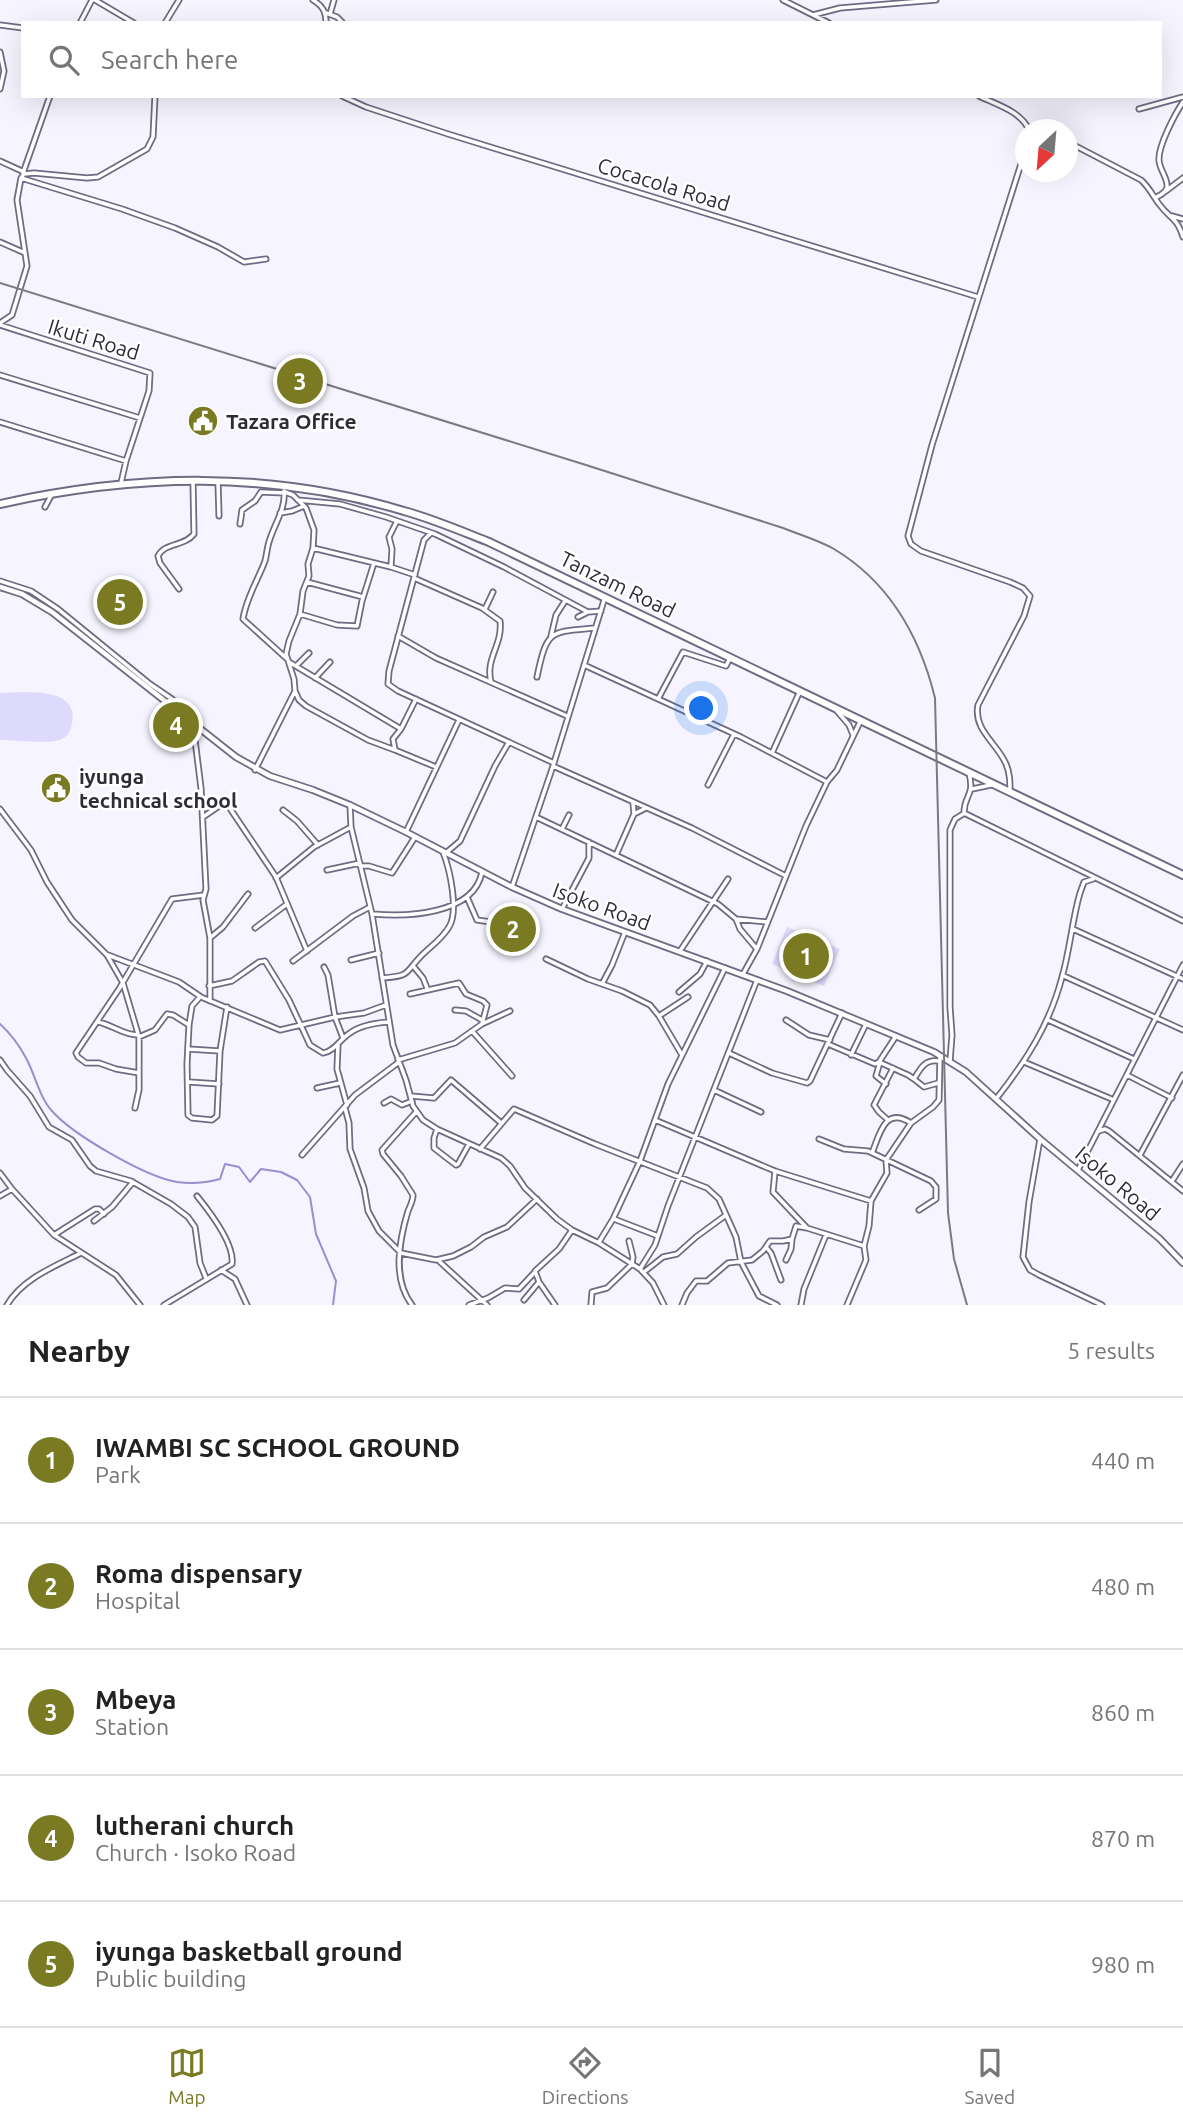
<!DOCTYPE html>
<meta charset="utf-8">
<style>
:root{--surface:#fff;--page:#f6f6f6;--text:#222;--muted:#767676;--line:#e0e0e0;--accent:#797a22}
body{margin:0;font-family:Ubuntu,sans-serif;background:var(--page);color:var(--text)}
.compass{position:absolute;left:1015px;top:119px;width:63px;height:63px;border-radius:50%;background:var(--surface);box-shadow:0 7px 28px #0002;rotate:206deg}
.you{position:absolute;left:702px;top:709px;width:24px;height:24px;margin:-18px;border:5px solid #fff;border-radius:50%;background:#1a73e8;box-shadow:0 0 0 10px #1a73e833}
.badge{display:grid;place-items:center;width:46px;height:46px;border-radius:50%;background:var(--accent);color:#fff;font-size:23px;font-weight:700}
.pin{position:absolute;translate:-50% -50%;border:4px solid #fff;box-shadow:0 2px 7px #0006}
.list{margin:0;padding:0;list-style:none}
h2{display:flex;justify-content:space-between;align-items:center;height:91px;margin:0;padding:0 28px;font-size:30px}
h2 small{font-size:23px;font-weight:400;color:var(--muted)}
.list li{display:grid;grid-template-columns:46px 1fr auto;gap:21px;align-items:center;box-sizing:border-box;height:126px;padding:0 28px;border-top:2px solid var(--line)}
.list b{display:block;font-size:26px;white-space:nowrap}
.list p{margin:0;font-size:23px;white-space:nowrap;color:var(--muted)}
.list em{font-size:23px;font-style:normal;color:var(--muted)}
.icon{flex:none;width:38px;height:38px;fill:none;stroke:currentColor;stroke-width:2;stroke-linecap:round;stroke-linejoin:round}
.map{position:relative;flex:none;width:1183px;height:1305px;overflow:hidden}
.search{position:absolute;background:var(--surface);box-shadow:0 7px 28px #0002;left:21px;right:21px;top:21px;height:77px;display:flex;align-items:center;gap:18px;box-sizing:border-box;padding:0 24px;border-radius:0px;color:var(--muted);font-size:26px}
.sheet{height:721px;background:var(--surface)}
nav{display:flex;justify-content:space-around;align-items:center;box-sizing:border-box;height:98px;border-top:2px solid var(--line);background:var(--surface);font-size:19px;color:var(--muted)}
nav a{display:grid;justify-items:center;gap:4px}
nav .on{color:var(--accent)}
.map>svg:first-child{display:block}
</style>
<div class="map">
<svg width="1183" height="1305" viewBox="0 0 1183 1305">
<rect width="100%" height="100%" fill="#f5f4ff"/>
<path fill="#dedafd" d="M0,693C24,693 79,685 72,723C71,731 67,737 60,740C48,744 14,740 0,740Z
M787,927L840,949L824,986L772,964Z"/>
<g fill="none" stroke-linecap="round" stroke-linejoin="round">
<path stroke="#978fcf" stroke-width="2" d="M0,1024C11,1034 19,1045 26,1058C35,1074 39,1097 52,1111C73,1135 146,1177 177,1182C192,1184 205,1183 220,1179L225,1164L239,1167L250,1182L261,1169L281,1172L297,1180L310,1197L316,1234L336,1281L333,1305"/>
<g stroke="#6e6b82" stroke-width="7">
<path id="minor" d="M95,0L134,23
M313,0C323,6 326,12 326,23
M783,0L829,23
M326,13L337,17L343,23
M330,14L334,0
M813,15L840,8L936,0
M80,23L92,0
M165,23L179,0
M0,25L23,28
M0,52L4,71L0,89
M342,96L366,107L448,134L978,297
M979,96C995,104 1021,111 1029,130
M1139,109L1183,97
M1068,142L1141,180C1149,187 1153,196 1159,204C1170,219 1177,217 1183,237
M0,161L24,172
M23,173L50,96
M21,178L122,209L175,228L218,247L244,262L266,259
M1166,191L1183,178
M1155,198C1160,195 1166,193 1167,187C1168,178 1159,169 1159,160C1158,146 1175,114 1183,102
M1172,216L1183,219
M0,242L25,253
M0,323L12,315L27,266L17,200L21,178L24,174L34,173L87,178L98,177L147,149L153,137L155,96
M0,325L150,373L149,391L126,461L121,483
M0,375L140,418
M0,422L126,461
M218,482L219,516
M284,491C286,508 275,523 270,539C267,546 267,554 265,561C258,580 246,598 243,619L286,658
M285,492L293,495L306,508L314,530L313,548L308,564L309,576L303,591L300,614L289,641L286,654L294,679L295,691L299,700L306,706L368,740L395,750
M298,500L340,504L386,517L435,534L504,567L588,612L601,611
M45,507L52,494
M280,513L292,511L304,506
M240,524L242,510L255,501L261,492L285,493
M431,533L424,540L389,671L388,684L398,691L554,763
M313,548L391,567L415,575
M391,567L392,549L389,537L397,521
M414,578L482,608L500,621C503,645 485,658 491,682
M0,581L31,591L58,609L150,684L172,699L176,703L178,711
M307,582L363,597
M179,589L160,563L158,556C165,542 184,547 194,534L193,482
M485,609L493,592
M300,614L337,625L357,626L362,601L374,563
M578,617L588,612
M398,636L436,658L567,716
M551,636L556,615L565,601
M289,662L401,729
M584,665L741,737L827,782
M296,666L309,653
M537,677C547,629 550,632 595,628
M315,678L330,662
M416,699L401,729L393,739L395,750L436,767
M658,699L683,652L726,666L730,658
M837,711L849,725L853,735
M193,724L201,788L206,889L203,900L210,938V1001
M772,753L800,691
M553,766L692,828L786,876
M255,770L295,691
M969,773C975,797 964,794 964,813L1183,921
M708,785L734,734
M972,789L991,785
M1010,792C1010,782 1010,773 1006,764C997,743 973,730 978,705L1024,616L1030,596L1023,588L1010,582L921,551L911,544L908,536L932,445L1026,148
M350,805L351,827L372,914L393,1045L406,1080L413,1106L423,1120L437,1129L501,1158L510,1166L525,1188L557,1219L572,1230L599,1243L640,1269L653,1283L664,1305
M0,809L31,850L47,882L72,920L107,955L123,983L139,1037V1090L135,1108
M283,810L297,821L318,845
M634,814L646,808
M203,817L222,804H227L276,877L307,951
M536,817L718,904L736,919L767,922
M562,829L569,815
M406,832L459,720
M447,852L460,841L495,766L509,742
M616,855L634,814L633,803
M360,866H369L392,873L415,837
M327,870L360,863
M276,878L314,847L351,827
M512,887L553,766L605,597
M467,897L477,920L498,923
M562,909L589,858V842
M373,914C406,917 474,915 482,872
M736,919L740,929L756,948
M255,928L287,904
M1073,929L1183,979
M210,938L223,927L248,894
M680,951L728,879
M108,955L179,982L201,997L280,1030L335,1017L364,1013L386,1005
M546,959L588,979L622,991L650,1005L659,1016L682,1055
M351,960L379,953
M293,961L353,916L370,907
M324,967L328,975L335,1017L343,1038
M414,967L423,978L427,988
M743,974L757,949L806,826L827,782L837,770L861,720
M1064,976L1183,1030
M382,978C412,976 404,973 422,955C431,946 442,939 449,927C459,911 450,870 443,852
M602,984L612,965L625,932
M209,986L232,981L259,962L265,961L289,1000L310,1045L323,1053C335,1051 340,1039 350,1033C361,1025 375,1023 388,1022
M679,992L700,974L707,961
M410,994L459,983L466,994L483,1001L487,1005L482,1024
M200,997L192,1006L189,1025L187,1064L188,1115L192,1118L212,1120L217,1116L220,1051L227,1007
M455,1010L466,1011L482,1020
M659,1016L688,997
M786,1020L809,1035L830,1040
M1048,1020L1134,1059
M98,1022C113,1025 123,1035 138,1035
M472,1031L512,1076
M139,1037L155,1030L167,1014L173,1015L189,1025
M828,1044L875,1064L879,1062L896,1036
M338,1045L337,1069L347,1105
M188,1049L220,1051
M729,1053L772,1073L807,1083L810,1081L842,1013
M851,1055L866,1024
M0,1060L7,1070L30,1096L49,1127L72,1140L90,1166L96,1171L131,1181L171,1204L188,1217L195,1227L200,1263L206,1278
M398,1060L455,1043L482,1024L510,1011
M950,1061L952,1035L950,1007V830L955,819L963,814
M879,1062L908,1075L914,1079
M880,1062L876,1076L886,1084
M1024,1062L1114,1100
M139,1073L116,1069L99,1063H86L78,1057L76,1053L119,989L172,899L204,895
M1127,1075L1172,1098
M189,1082L219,1084
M938,1083L924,1087L914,1079C920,1069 925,1059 938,1061
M317,1088L340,1083
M714,1090L761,1112
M411,1096L434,1098L451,1080L500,1122
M996,1099C1026,1061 1050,1024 1062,977C1070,950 1072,920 1080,893L1084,882L1093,879
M384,1103L391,1099L402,1105L412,1101
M345,1108L349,1123L350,1149L364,1188L368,1211L379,1231L401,1253L436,1260L453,1256L471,1247L484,1237L507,1227L537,1199
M655,1120L775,1171L871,1201
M888,1120L879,1112L874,1105L893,1068
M437,1129L434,1138V1148L456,1165L458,1164L469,1144
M1099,1131L1105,1129L1109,1131L1183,1191
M819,1139L844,1149L868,1151L931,1181L936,1187V1199L919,1210
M1040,1139L1029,1202L1023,1257L1030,1270L1039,1275L1102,1305
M480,1149L514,1109L595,1144L707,1188L719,1199L736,1237L741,1262L759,1296L777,1305
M872,1153C880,1133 885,1106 911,1123
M302,1155L355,1095L399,1062
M1140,1155L1183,1075
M1078,1170L1183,965
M775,1171L773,1192L807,1228L864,1246
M0,1173L12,1189L54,1235L116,1275L140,1305
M1172,1181L1183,1164
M0,1196L12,1189
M614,1219L658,1236
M94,1221L112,1207L133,1182
M54,1235L95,1209H99L104,1214
M599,1242L613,1219L640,1161L668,1084L725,968
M766,1247L771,1253L781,1280
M786,1260L791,1249L792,1239
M440,1262L487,1305
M640,1269L655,1245L668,1206L757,980
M221,1270L235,1279L247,1305
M644,1272L663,1257L677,1254L696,1237L726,1215
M524,1300L539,1282
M7,1305C22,1279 55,1266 81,1253
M164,1305L232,1264C235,1244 210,1212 197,1196
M412,1305C392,1279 399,1241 408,1211C410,1206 413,1201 413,1195L401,1176L383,1154L382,1150L416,1112
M469,1305L488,1298L505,1288L519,1289L534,1273
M555,1305L539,1282L535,1271L559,1249L572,1230
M591,1305L592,1292L607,1288L632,1264L633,1257L629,1241
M682,1305L687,1293L696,1281H707L728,1263L752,1260L763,1251L770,1241H783L792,1239L796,1226L807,1228
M801,1305L804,1289L826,1235
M847,1305L866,1260L864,1246L869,1226L871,1201L887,1173L886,1160L911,1123L933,1107L939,1100L940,1056"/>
</g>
<g stroke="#6e6b82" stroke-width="8">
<path id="tertiary" d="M0,587L22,594L52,612L236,757L270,776L313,790L350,805L406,832L512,887L562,909L787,991L934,1052L966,1072L1040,1139L1160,1239L1183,1263"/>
</g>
<g stroke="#6e6b82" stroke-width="10">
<path id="trunk" d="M0,504C136,474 269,470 404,511C433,519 461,531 489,542L1183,875"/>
</g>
<use href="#minor" stroke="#fff" stroke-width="3.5"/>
<use href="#tertiary" stroke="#fff" stroke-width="4.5"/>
<use href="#trunk" stroke="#fff" stroke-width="6"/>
<path stroke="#7a7984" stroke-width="2" d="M0,283L586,465L783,528C800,535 818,540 834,549C889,582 920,637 935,698L948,1213L954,1259L967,1305"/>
</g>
<defs>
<g id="civic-disc" transform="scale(1.575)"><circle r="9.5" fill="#797a22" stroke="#fff"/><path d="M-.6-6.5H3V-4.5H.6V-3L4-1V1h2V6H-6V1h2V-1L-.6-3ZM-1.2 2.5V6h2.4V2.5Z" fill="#fff"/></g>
</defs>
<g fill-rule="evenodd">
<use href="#civic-disc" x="203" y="421"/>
<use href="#civic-disc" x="56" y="788"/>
</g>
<g text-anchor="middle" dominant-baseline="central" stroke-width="5" stroke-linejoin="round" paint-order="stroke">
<g font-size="21" fill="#2e2d37" stroke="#fff">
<text transform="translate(664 184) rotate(17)">Cocacola Road</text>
<text transform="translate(94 339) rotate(17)">Ikuti Road</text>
<text transform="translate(618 584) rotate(26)">Tanzam Road</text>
<text transform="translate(602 906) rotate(20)">Isoko Road</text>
<text transform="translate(1118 1183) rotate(40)">Isoko Road</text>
</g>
<g font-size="21" font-weight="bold" fill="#2e2d37" stroke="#fff" text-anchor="start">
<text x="226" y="421">Tazara Office</text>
<text x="79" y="776">iyunga<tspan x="79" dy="24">technical school</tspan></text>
</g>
</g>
</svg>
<svg class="compass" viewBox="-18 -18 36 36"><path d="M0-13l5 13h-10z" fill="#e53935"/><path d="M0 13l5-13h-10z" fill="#767676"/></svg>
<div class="you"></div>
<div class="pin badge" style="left:806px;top:956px">1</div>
<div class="pin badge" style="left:513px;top:929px">2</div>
<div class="pin badge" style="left:300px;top:381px">3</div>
<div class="pin badge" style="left:176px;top:725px">4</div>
<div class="pin badge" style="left:120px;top:602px">5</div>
<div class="search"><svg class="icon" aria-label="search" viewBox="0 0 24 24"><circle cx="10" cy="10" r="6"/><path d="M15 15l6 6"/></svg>Search here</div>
</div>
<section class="sheet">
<h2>Nearby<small>5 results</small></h2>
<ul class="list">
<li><span class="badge">1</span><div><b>IWAMBI SC SCHOOL GROUND</b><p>Park</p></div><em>440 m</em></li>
<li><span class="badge">2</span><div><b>Roma dispensary</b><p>Hospital</p></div><em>480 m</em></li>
<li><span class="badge">3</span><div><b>Mbeya</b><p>Station</p></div><em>860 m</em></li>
<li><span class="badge">4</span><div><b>lutherani church</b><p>Church · Isoko Road</p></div><em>870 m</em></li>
<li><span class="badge">5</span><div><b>iyunga basketball ground</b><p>Public building</p></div><em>980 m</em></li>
</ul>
</section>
<nav>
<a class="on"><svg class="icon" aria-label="map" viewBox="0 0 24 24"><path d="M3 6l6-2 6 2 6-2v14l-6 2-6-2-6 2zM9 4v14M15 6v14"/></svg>Map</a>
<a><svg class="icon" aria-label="directions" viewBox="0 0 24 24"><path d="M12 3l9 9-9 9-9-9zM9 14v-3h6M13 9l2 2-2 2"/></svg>Directions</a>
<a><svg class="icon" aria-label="saved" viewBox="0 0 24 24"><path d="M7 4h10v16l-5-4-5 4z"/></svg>Saved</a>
</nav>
